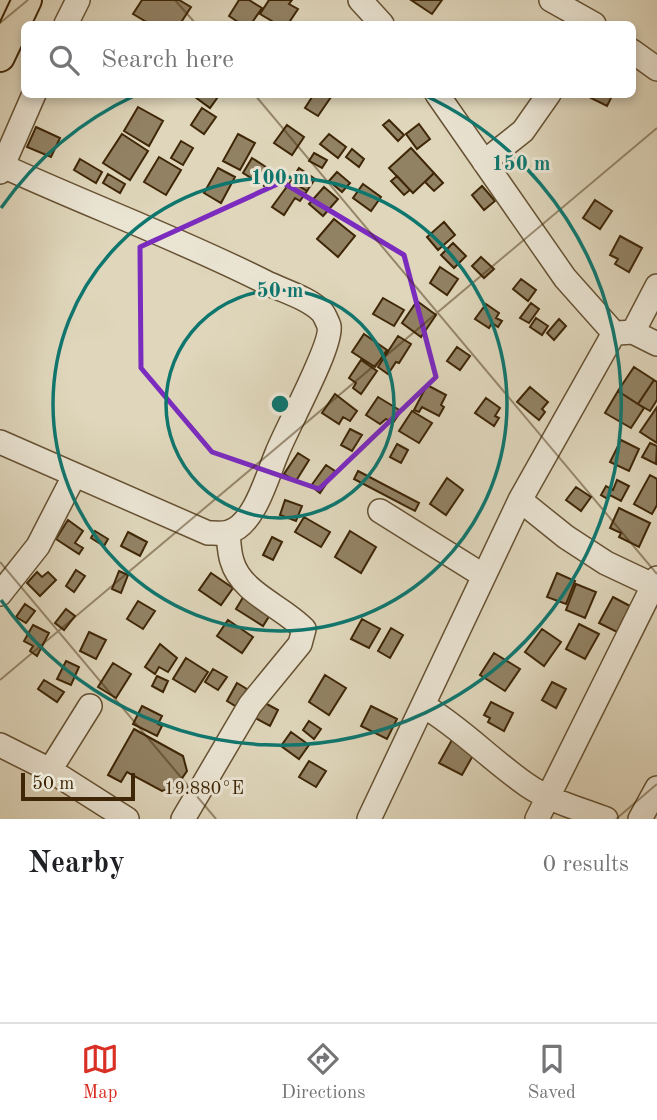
<!DOCTYPE html>
<meta charset="utf-8">
<style>
:root{--surface:#fff;--page:#f2f2f2;--text:#202124;--muted:#757577;--line:#e0e0e0;--accent:#d93025}
body{margin:0;font-family:"Old Standard TT",serif;background:var(--page);color:var(--text)}
.scale{position:absolute;left:21px;bottom:18px;width:114px;box-sizing:border-box;padding-left:7px;border:4px solid #3e2606;border-top:0;font-size:19px;line-height:24px;white-space:nowrap;color:#3e2606;-webkit-text-stroke:5px #eae4d3;paint-order:stroke}
.list{margin:0;padding:0;list-style:none}
h2{display:flex;justify-content:space-between;align-items:center;height:91px;margin:0;padding:0 28px;font-size:30px}
h2 small{font-size:23px;font-weight:400;color:var(--muted)}
.icon{flex:none;width:38px;height:38px;fill:none;stroke:currentColor;stroke-width:2;stroke-linecap:round;stroke-linejoin:round}
.map{position:relative;flex:none;width:657px;height:819px;overflow:hidden}
.search{position:absolute;background:var(--surface);box-shadow:0 4px 10px #0003;left:21px;right:21px;top:21px;height:77px;display:flex;align-items:center;gap:18px;box-sizing:border-box;padding:0 24px;border-radius:10px;color:var(--muted);font-size:26px}
.sheet{height:203px;background:var(--surface)}
nav{display:flex;justify-content:space-around;align-items:center;box-sizing:border-box;height:98px;border-top:2px solid var(--line);background:var(--surface);font-size:19px;color:var(--muted)}
nav a{display:grid;justify-items:center;gap:4px}
nav .on{color:var(--accent)}
.map>svg:first-child{display:block}
</style>
<div class="map">
<svg width="657" height="819" viewBox="0 0 657 819">
<rect width="100%" height="100%" fill="#dfd6bb"/>
<filter id="stains"><feTurbulence type="fractalNoise" baseFrequency=".00286" numOctaves="4"/><feColorMatrix values="0 0 0 0 .2 0 0 0 0 .09 0 0 0 0 .02 0 0 0 .5 -.17"/></filter>
<radialGradient id="worn" r=".72"><stop offset=".6" stop-color="#630" stop-opacity="0"/><stop offset="1" stop-color="#630" stop-opacity=".3"/></radialGradient>
<path fill="#928264" stroke="#3e2606" stroke-width="2" d="M142,0H179L191,7L180,24H150L133,14Z
M239,0H249L262,8L251,24H241L229,16Z
M269,0H292L289,4L298,9L288,24H277L260,14Z
M411,0H442L432,14Z
M191,94H220L210,108Z
M314,94H327L331,97L318,116L305,108Z
M593,94H613L607,106L591,98Z
M138,107L163,121L149,146L124,131Z
M202,108L216,117L204,134L191,125Z
M389,120L404,135L398,141L383,125Z
M419,124L430,139L417,149L406,134Z
M287,125L304,137L292,155L274,143Z
M36,127L60,138L51,157L27,147Z
M122,134L148,151L130,180L103,163Z
M238,134L255,143L240,170L223,161Z
M329,134L346,147L338,158L320,144Z
M181,141L193,148L183,165L171,158Z
M411,148L434,173L413,193L389,168Z
M352,149L364,159L359,167L346,157Z
M314,153L327,160L322,168L309,161Z
M159,157L181,170L166,195L144,182Z
M252,158L266,167L262,175L269,179L264,186L243,173Z
M80,159L102,172L96,183L74,170Z
M218,168L235,177L221,203L204,193Z
M299,168L315,179L307,191L291,181Z
M337,172L350,183L342,192L329,181Z
M434,173L443,183L434,191L425,182Z
M108,174L125,184L120,193L103,183Z
M397,176L410,190L404,195L391,181Z
M291,181L307,191L300,201L295,198L284,215L272,207Z
M363,184L381,197L371,211L353,198Z
M482,186L495,201L484,210L472,195Z
M324,187L338,199L323,216L309,204Z
M595,200L612,211L600,229L583,218Z
M334,219L355,236L338,257L317,239Z
M444,222L455,235L438,250L427,237Z
M620,236L642,248L629,272L615,264L618,259L610,255Z
M453,243L466,256L454,268L441,255Z
M481,257L494,269L484,278L472,266Z
M440,267L458,279L447,295L430,283Z
M521,279L536,290L528,301L513,289Z
M383,298L404,310L394,326L373,314Z
M417,301L436,315L421,337L402,323Z
M531,303L539,309L529,323L520,318Z
M486,304L499,313L496,318L502,321L498,327L492,323L489,328L475,319Z
M536,318L548,326L542,335L530,327Z
M559,319L566,326L554,340L547,333Z
M364,334L387,350L375,367L352,352Z
M398,336L411,344L399,363L396,362L388,374L378,367Z
M457,347L470,356L460,370L447,361Z
M361,360L377,371L361,394L353,388L356,383L349,378Z
M634,367L654,380L638,404L618,391Z
M654,380L657,382V400L650,411L638,404Z
M427,385L446,395L441,405L444,407L439,416L422,407L419,412L414,410Z
M530,387L548,402L542,409L545,412L539,420L517,402Z
M618,391L644,408L631,428L605,413Z
M335,394L357,411L350,421L343,417L339,424L322,413Z
M378,397L401,411L393,423L386,419L380,424L366,415Z
M486,398L500,408L495,416L499,418L494,426L475,413Z
M657,407V443L640,432Z
M412,411L432,423L419,443L399,431Z
M350,429L362,435L352,451L341,445Z
M621,440L639,449L629,471L610,462Z
M650,443L657,446L656,464L642,457Z
M397,444L408,450L401,463L390,457Z
M298,453L309,460L296,481L284,474Z
M326,465L335,471L320,493L311,486Z
M358,471L419,503L415,511L354,479Z
M650,475L657,479V505L652,514L634,504Z
M447,478L463,490L446,515L430,504Z
M617,480L629,486L621,501L610,495L608,499L601,495L606,486L613,490Z
M576,487L591,497L581,511L566,500Z
M285,500L302,506L296,521L280,515Z
M619,508L650,523L639,547L619,537L621,533L610,528Z
M304,517L330,532L321,547L295,532Z
M68,520L83,531L75,543L83,548L79,554L56,539Z
M95,531L108,539L104,546L91,538Z
M350,531L376,547L361,573L335,557Z
M128,532L147,542L140,556L121,546Z
M272,537L282,542L273,560L263,555Z
M76,570L85,576L74,592L66,586Z
M119,571L128,575L121,593L112,589Z
M37,572L42,577L48,572L56,580L40,596L27,583Z
M211,573L233,588L221,605L199,590Z
M557,573L575,581L566,604L547,597Z
M576,584L596,592L585,618L566,610Z
M245,594L273,610L263,626L236,609Z
M613,597L630,606L617,632L599,623Z
M138,601L155,611L143,629L127,619Z
M25,604L35,611L26,623L16,617Z
M66,609L75,616L64,630L55,623Z
M362,619L380,629L369,648L351,639Z
M228,620L253,637L242,653L217,636Z
M579,624L599,634L585,659L566,649Z
M33,625L49,633L37,656L30,651L33,646L24,641Z
M391,628L403,635L390,658L378,651Z
M542,629L561,642L544,666L525,652Z
M89,632L106,640L96,659L80,651Z
M160,644L177,658L168,672L159,667L155,674L145,667Z
M494,653L520,669L505,691L480,675Z
M186,658L208,672L195,692L173,679Z
M66,661L79,667L71,685L57,679Z
M113,663L131,674L116,698L98,687Z
M213,669L227,677L218,690L205,682Z
M325,675L346,688L329,715L309,702Z
M157,676L168,681L163,692L152,686Z
M44,680L64,692L57,702L38,689Z
M552,682L566,689L556,708L542,700Z
M237,683L247,689L237,707L227,701Z
M263,702L278,710L270,726L255,718Z
M491,702L513,713L504,731L488,722L490,718L484,715Z
M142,706L162,716L158,724L162,726L157,736L133,724Z
M371,706L397,719L387,739L361,726Z
M309,721L321,729L314,739L303,730Z
M134,729L183,756L187,771L176,787L162,791L127,772L121,782L108,775Z
M291,732L309,745L299,759L281,746Z
M453,738L476,750L462,775L439,763Z
M309,761L326,771L316,787L299,777Z"/>
<g fill="none" stroke-linecap="round" stroke-linejoin="round">
<g stroke="#665233" stroke-width="26">
<path id="minor" d="M360,0L382,24
M551,0L594,24
M66,24L78,0
M632,51L657,69
M484,162L523,131L549,94
M0,172L34,94
M633,332L657,286
M618,333L633,332L657,344
M0,442L208,533C214,533 223,534 229,532C255,524 267,476 277,453C286,429 333,345 329,326C328,323 324,314 322,312C309,298 283,291 265,282C180,239 90,206 3,166
M520,500L566,537L606,563L657,587
M380,511L484,576
M0,594L38,546L74,476
M424,706C461,728 491,760 527,785C550,801 580,809 606,819
M0,745L50,770L127,819
M50,770L90,706
M183,819L250,705L300,644L304,629C282,606 241,593 232,561C229,552 229,542 228,533
M369,819L520,500L614,333L565,278L437,94
M537,819L657,578
M640,819L657,788"/>
</g>
<g stroke="#3e2606" stroke-width="32">
<path id="major" d="M0,57L27,0"/>
</g>
<use href="#minor" stroke="#eae4d3" stroke-width="23"/>
<use href="#major" stroke="#dfd6bb" stroke-width="28"/>
</g>
<path fill="none" stroke="#7b2cbf" stroke-width="5" stroke-linejoin="round" d="M282,182L404,255L436,377L319,489L212,452L141,368L140,247Z"/>
<path fill="none" stroke="#3e2606" stroke-width="2" stroke-opacity="0.45" d="M175,0L196,24M0,23L28,0M254,94L657,574M0,562L216,819M0,680L657,128M616,819L657,784"/>
<g fill="none" stroke="#0f766e" stroke-width="3.5">
<circle cx="280" cy="404" r="114"/>
<circle cx="280" cy="404" r="227"/>
<path d="M1 208A341 341 0 0 1 136 95M424 95A341 341 0 1 1 1 600"/>
</g>
<g font-size="18" text-anchor="middle" fill="#3e2606" stroke="#eae4d3" stroke-width="6" stroke-linejoin="round" paint-order="stroke">
<text x="204" y="794">19.880°E</text>
</g>
<circle cx="280" cy="404" r="10" fill="#0f766e" stroke="#eae4d3" stroke-width="3.5"/>
<g font-size="21" text-anchor="middle" font-weight="bold" fill="#0f766e" stroke="#eae4d3" stroke-width="6" stroke-linejoin="round" paint-order="stroke">
<text x="521" y="170">150 m</text>
<text x="280" y="184">100 m</text>
<text x="280" y="297">50 m</text>
</g>
<rect width="100%" height="100%" filter="url(#stains)"/>
<rect width="100%" height="100%" fill="url(#worn)"/>
</svg>
<div class="scale">50 m</div>
<div class="search"><svg class="icon" aria-label="search" viewBox="0 0 24 24"><circle cx="10" cy="10" r="6"/><path d="M15 15l6 6"/></svg>Search here</div>
</div>
<section class="sheet">
<h2>Nearby<small>0 results</small></h2>
<ul class="list">
</ul>
</section>
<nav>
<a class="on"><svg class="icon" aria-label="map" viewBox="0 0 24 24"><path d="M3 6l6-2 6 2 6-2v14l-6 2-6-2-6 2zM9 4v14M15 6v14"/></svg>Map</a>
<a><svg class="icon" aria-label="directions" viewBox="0 0 24 24"><path d="M12 3l9 9-9 9-9-9zM9 14v-3h6M13 9l2 2-2 2"/></svg>Directions</a>
<a><svg class="icon" aria-label="saved" viewBox="0 0 24 24"><path d="M7 4h10v16l-5-4-5 4z"/></svg>Saved</a>
</nav>
